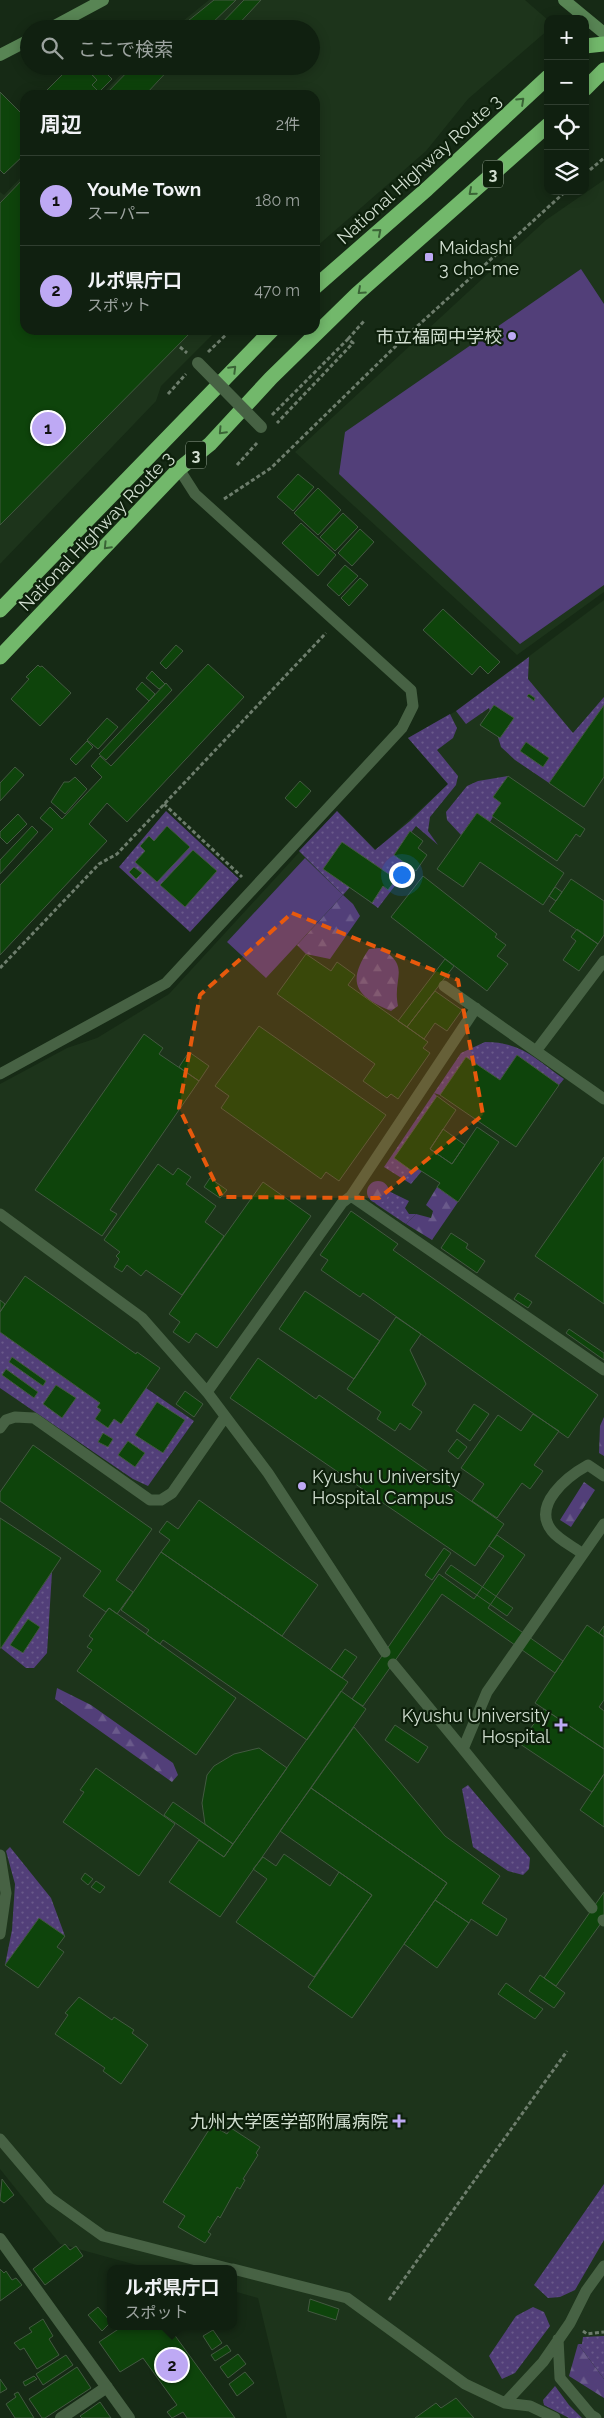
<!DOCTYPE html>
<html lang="ja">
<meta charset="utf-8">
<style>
:root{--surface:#102010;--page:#1e2d1e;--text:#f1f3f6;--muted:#9ca39f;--line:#303e30;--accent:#bea9f4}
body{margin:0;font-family:Raleway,"Noto Sans JP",sans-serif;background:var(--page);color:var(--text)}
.controls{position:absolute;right:15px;top:15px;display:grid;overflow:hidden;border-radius:10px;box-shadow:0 2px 12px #0003}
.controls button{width:45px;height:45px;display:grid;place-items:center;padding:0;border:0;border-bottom:1px solid var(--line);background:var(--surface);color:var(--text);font:25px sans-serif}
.you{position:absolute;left:401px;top:874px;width:18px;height:18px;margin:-12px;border:4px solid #fff;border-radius:50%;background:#1a73e8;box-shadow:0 0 0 8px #1a73e833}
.badge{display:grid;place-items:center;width:32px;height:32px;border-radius:50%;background:var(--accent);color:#111;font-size:16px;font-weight:700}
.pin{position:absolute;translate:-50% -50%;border:2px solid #fff;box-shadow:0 1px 5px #0006}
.popup{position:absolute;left:107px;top:2265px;width:130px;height:65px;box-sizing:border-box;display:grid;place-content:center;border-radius:10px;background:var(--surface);filter:drop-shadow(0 1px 4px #0005);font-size:16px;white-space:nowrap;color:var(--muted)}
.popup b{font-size:19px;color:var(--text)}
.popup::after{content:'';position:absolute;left:50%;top:100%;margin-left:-10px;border:10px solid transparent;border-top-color:var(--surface)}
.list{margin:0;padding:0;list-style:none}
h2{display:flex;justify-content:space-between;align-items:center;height:65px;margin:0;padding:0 20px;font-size:21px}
h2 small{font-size:16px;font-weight:400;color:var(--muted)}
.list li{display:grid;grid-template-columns:32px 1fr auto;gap:15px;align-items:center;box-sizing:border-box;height:90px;padding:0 20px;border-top:1px solid var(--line)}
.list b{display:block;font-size:19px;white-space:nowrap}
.list p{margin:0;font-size:16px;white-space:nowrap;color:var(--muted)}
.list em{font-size:16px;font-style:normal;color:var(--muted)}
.icon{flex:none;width:28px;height:28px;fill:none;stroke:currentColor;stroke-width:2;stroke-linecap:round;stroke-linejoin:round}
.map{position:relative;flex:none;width:604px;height:2418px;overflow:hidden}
.search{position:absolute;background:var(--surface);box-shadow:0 2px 12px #0003;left:20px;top:20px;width:300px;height:55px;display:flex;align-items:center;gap:12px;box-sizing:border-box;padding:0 18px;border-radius:28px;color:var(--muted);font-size:19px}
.panel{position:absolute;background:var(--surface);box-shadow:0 2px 12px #0003;left:20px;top:90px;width:300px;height:245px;border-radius:15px}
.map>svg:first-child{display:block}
</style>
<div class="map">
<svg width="604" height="2418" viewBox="0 0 604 2418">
<defs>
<pattern id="grass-dots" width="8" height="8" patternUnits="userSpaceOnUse" patternTransform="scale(1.25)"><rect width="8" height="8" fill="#523f79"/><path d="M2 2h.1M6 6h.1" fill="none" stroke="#6a5a8b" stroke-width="1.8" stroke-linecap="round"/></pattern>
<pattern id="forest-firs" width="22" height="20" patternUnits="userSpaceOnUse" patternTransform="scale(1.25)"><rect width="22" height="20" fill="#523f79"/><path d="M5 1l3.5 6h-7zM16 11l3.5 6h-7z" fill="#6a5a8b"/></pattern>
</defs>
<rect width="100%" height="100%" fill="#162a15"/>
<path fill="#1d341b" d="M209,0H525L548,20V30L468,99L426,151L315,248V95H101L129,66H311V29H173Z
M25,173V330H217L161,386L156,401L0,564V192L4,195Z
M604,180V592L517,655L295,452L546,220Z
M604,600V2418H287L258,2298L233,2291V2269H151L60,2244L0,2169V1084L67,1048L97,1038L169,994L337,811L376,850L448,784L408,738L456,711Z"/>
<path fill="url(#grass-dots)" d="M529,657L528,679L573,733L604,697V705L549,783L515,760L501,747L489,708L466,724L456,711Z
M450,714L457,728L453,738L437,750L458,776L456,785L430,817L428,831L438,845L416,826L394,855L410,866L378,908L350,887L343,895L299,851L337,811L375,850L410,821L448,784L408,738Z
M508,776L493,797L501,803L490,822L477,813L461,835L447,820L446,812L467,786L478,781Z
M166,811L239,879L190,932L119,867Z
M485,1042C522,1042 535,1059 564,1079L559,1085L517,1055L500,1080L466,1057L440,1095L434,1093L437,1096L412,1171L415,1167L422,1171L411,1184L384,1167L461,1053Z
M372,1183L409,1201L405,1208L409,1214H416L406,1224L376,1204L370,1197Z
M0,1332L100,1403L114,1419L146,1388L194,1421L148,1486L133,1479L0,1388Z
M52,1572L47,1653L34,1668H26L1,1648Z
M468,1785L530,1858L529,1869L523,1875L508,1871L473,1847L462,1789Z
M10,1847L51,1898L65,1936L39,1918L5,1965L12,1930L15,1884L6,1851Z
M604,2184V2240L575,2290L560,2297L548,2298L534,2285Z
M533,2307L544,2312L550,2326L515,2373L502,2379L489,2356L516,2316Z
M604,2336V2379L578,2344H582L583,2337Z
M555,2386L569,2405L582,2418H569L544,2405L543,2400Z"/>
<path fill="url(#forest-firs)" d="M343,895L353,904L360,916L330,959L306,954L297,945Z
M380,948C412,967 392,977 398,1006L391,1011C356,996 346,983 369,949Z
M367 1192a11 11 0 1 1 22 0a11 11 0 1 1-22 0Z
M437,1187L458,1202L432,1240L406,1224L416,1214L431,1218L433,1211L426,1205Z
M604,1417V1456L599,1453L600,1426Z
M584,1482L595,1490L571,1527L560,1520Z
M57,1688L91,1705L173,1763L178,1775L172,1782L55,1699Z
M578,2344L604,2379V2398L569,2376Z"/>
<path fill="#523f79" d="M581,269L604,304V585L520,644L339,474L345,432Z
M305,858L343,895L266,978L227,942Z"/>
<path fill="#0e440b" stroke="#435941" d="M214,0H236L206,29H178Z
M244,0H261L234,29H216Z
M71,66H84L97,80L92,85L99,92L95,95H42Z
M89,66H99L112,79L99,92L92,85L97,80L86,69Z
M133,66H172L147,93L149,95H105Z
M196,66H206L201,71Z
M0,92L25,117V154L4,174L0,170Z
M25,177V330H193L0,525V203Z
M298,474L314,487L293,511L277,497Z
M318,488L341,510L318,535L294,513Z
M343,513L358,527L335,551L320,537Z
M301,523L336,555L318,576L282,543Z
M360,529L374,542L352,566L338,553Z
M345,565L358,576L339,596L327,585Z
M360,578L368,585L349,606L341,598Z
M443,609L500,662L488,674L480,666L472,675L423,630Z
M176,645L183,651L166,669L160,663Z
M208,664L244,697L127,822L107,803L89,824L107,841L0,955V885L53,829L40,818L50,807L62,819L102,777L91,766L100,756L111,766Z
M38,665L40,667L42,666L71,693L40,726L11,699L29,679L26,677Z
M152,671L165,684L159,689L146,678Z
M142,682L155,694L149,701L136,689Z
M166,683L172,690L106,760L99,754Z
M529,694L535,698L534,701L527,696Z
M494,705L514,718L500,738L480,725Z
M604,705V777L584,807L549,783Z
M107,718L118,727L98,749L87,740Z
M87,741L93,747L76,765L70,759Z
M526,742L549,758L543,767L520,751Z
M15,767L24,775L0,801V783Z
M508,776L585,829L580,837L576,834L557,861L492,816L501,803L493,797Z
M75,777L87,789L65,814L51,802L64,782H69Z
M300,781L311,791L296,808L285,798Z
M477,813L564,873L543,905L480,862L463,887L437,869Z
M18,814L27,824L7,844L0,837V832Z
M32,826L38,832L0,874V860Z
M167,826L190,847L157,882L135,862L145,851L140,846L149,836L154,841Z
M410,831L423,841L418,848L427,855L416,871L394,855Z
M342,842L396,879L388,890L383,886L372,903L323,869Z
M193,850L217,871L185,907L160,885Z
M134,867L142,873L136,879L129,872Z
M423,876L497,934L495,937L506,945L497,956L508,964L487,991L391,917Z
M571,879L604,901V935L598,944L549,911Z
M555,887L562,892L556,901L549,896Z
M577,929L598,944L579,971L563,960L576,941L571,937Z
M306,954L331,971L337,962L355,975L348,985L428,1042L423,1048L430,1053L398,1099L391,1094L387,1098L363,1081L375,1064L277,994Z
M445,959L454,966L407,1027L398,1021Z
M435,991L462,1010L447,1031L435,1023L424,1039L407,1027Z
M259,1026L386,1115L339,1181L326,1172L321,1179L221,1108L229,1096L215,1086Z
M144,1034L163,1048L159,1054L199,1081L110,1210L117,1214L102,1236L35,1190Z
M189,1052L209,1066L199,1081L179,1067Z
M517,1055L559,1085L516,1147L440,1095L466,1057L500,1080Z
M437,1096L456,1110L430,1149L452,1164L477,1127L499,1142L458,1202L437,1187L440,1183L415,1167L412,1171L394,1158Z
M443,1129L465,1145L452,1164L430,1149Z
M604,1157V1304L535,1256Z
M158,1164L173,1175L178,1168L191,1177L186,1184L216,1206L205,1222L224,1236L182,1295L146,1270L141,1276L127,1265L122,1272L114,1267L119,1259L116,1256L120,1252L104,1240Z
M210,1178L227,1190L220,1198L204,1187Z
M263,1182L311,1216L217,1348L196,1333L189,1343L173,1332L180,1322L169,1314Z
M351,1211L398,1244L393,1250L598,1395L568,1438L363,1293L360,1297L321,1270L328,1260L320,1255Z
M451,1233L468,1244L466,1248L485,1261L477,1273L441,1248Z
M25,1276L136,1354L137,1352L160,1368L121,1424L114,1419L108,1428L95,1419L101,1410L97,1407L100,1403L0,1332V1312Z
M305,1291L380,1341L354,1379L279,1329Z
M518,1293L532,1302L528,1308L514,1299Z
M0,1300L5,1304L0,1312Z
M396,1317L421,1334L410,1350L426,1384L412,1405L422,1412L410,1430L400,1423L395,1431L377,1419L381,1412L347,1389Z
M569,1329L604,1353V1360L566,1333Z
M12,1357L46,1381L43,1386L9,1362Z
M258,1358L316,1399L319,1395L504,1524L475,1566L230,1398Z
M6,1369L38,1392L34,1398L2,1375Z
M56,1385L76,1398L62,1418L43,1404Z
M185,1391L203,1404L194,1417L176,1404Z
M157,1402L185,1420L163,1453L135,1435Z
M474,1404L489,1414L470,1441L456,1431Z
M533,1414L559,1431L534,1465L543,1471L530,1489L522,1483L497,1518L472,1501L484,1484L461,1468L498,1415L521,1431Z
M103,1433L113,1439L108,1447L98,1442Z
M457,1439L467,1447L458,1459L448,1451Z
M128,1441L145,1453L135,1467L118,1455Z
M33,1445L152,1529L116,1580L133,1592L117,1614L109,1608L106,1612L83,1596L101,1571L0,1501V1492Z
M199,1500L318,1585L282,1636L161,1552L170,1540L159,1532L167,1521L178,1529Z
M0,1518L61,1558L1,1648H0Z
M497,1535L525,1555L488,1608L563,1661L555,1673L442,1594L363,1706L352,1699L439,1574L474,1599L504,1556L489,1546Z
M444,1548L451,1553L432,1580L425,1575Z
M161,1552L348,1682L307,1740L163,1640L160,1644L146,1634L149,1630L121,1610Z
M451,1565L513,1608L507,1616L445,1573Z
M109,1608L236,1698L196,1755L77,1671L92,1650L87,1647L93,1639L89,1636Z
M28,1619L40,1627L23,1653L10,1645Z
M587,1625L604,1637V1700L599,1707L604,1711V1749L535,1703Z
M604,1626V1637L599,1633Z
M345,1649L357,1657L342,1678L330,1670Z
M341,1691L366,1709L220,1917L169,1882L199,1840L224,1857Z
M544,1709L604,1749V1774L592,1792L520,1744Z
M395,1725L428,1747L418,1763L385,1740Z
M354,1727L445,1836L500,1876L482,1903L507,1919L497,1936L471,1919L469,1923L435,1900L447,1883L311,1788Z
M259,1748L287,1768L233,1844L205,1824L202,1803L207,1775L214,1766L234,1754Z
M96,1768L175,1824L139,1876L63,1822L84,1792L80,1790Z
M604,1774V1827L580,1810Z
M311,1788L447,1883L352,2018L308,1987L372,1895L280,1831Z
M173,1802L233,1844L224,1857L164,1815Z
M284,1854L330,1886L339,1872L372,1895L314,1977L236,1922L267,1879L253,1869L263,1857L276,1866Z
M85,1873L93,1879L88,1885L81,1879Z
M96,1881L105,1887L100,1893L91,1887Z
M604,1892V1919L556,1986L544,1978Z
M435,1900L469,1923L437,1968L404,1944Z
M39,1918L65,1936L57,1947L64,1952L38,1988L5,1965Z
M540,1975L565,1993L554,2008L529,1991Z
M506,1983L543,2009L535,2019L498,1994Z
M79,1997L112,2020L114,2017L134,2030L132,2033L148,2045L121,2084L103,2071L105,2068L55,2034L68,2015L65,2013Z
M212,2125L227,2134L231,2128L260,2147L256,2153L258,2155L243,2179L245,2180L240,2189L237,2187L220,2218L218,2216L208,2232L211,2234L205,2243L178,2227L185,2216L163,2202Z
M2,2179L14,2195L4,2203L0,2200Z
M65,2244L70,2250L76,2246L83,2256L45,2285L33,2269Z
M0,2269L4,2273L6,2271L12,2280L16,2278L22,2285L0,2301Z
M310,2299L339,2309L336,2320L308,2311Z
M98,2307L111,2322L102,2331L88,2315Z
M43,2319L53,2336L49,2339L59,2355L37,2369L24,2348L20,2350L14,2343L32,2332L29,2328Z
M123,2326H168L235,2418H187L183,2412L172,2418L167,2412L177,2405L143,2358L120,2372L99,2342Z
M213,2330L222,2343L212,2350L203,2336Z
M227,2345L231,2351L215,2361L211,2355Z
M238,2354L246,2364L228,2378L220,2367Z
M66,2355L73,2365L43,2385L36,2374Z
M77,2367L91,2388L45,2418H42L29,2399Z
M245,2372L254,2383L237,2396L229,2384Z
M34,2376L37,2379L25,2386L23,2382Z
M0,2379L7,2389L0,2393Z
M18,2392L34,2418H15L6,2404L16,2397L14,2394Z
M456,2398L474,2418H415L436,2403L441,2408Z
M100,2402L111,2418H82L80,2416Z"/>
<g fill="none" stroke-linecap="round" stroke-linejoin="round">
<path stroke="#6d7d6c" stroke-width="3" stroke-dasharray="4 2.5" stroke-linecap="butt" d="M585,174L604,158
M348,339L364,321
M180,347L187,353
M208,352L231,330
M168,394L186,374
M272,415L348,339L353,343L277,423
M237,465L257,443
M224,499L271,468L401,341L566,191
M164,804L242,877
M0,968L99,864L117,854L326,633
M389,2300L567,2051
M583,2331L587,2334L604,2332"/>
<path stroke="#476244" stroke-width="11" d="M444,986L604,1099
M476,1008L351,1196L604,1370
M536,1051L604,961
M0,1074L166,983L402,728L413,706L411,690L195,494L179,469
M351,1196L342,1203L207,1392L268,1473L385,1652
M0,1214L142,1318L207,1392
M0,1428L6,1420L15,1417L34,1418L150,1500H161L172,1493L225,1417
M583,1554C574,1547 559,1540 552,1531C531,1505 568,1476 588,1465L604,1476
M393,1664L463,1749
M0,1855L6,1893L0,1934
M592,1908L463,1749L487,1692L604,1524
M603,1920L604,1921
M0,2139L50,2198L103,2236L231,2269
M233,2269L347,2298L465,2384L505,2403L543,2362L570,2323L586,2291L604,2266
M558,2339L560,2378L591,2415L596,2418
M505,2403L530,2406L555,2418"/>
<path stroke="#476244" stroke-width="12" d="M0,2239L129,2418
M61,2418L107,2387"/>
<path stroke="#588554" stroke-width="12" d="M564,0L604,33
M49,29L103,0
M0,55L29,40"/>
<path stroke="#72b86b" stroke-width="15" d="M585,46L604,44
M585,89L604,70
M315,287L427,189L548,77
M0,610L272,330
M0,657L179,469L210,444L271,378L357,294L548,125"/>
<path stroke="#476244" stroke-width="12" d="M198,363L261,427"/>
</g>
<defs><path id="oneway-chevron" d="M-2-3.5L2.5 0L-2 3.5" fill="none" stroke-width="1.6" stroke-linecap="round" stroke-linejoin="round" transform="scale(1.25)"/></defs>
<g stroke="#3a6436">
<use href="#oneway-chevron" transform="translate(521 101) rotate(-43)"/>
<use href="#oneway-chevron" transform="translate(472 192) rotate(139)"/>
<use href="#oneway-chevron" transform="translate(378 232) rotate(-41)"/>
<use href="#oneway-chevron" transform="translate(361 291) rotate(138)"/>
<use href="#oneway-chevron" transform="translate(233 369) rotate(-45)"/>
<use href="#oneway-chevron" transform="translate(222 431) rotate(133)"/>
<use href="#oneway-chevron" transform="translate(107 546) rotate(134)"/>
</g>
<path fill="#e8590c" fill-opacity="0.2" stroke="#e8590c" stroke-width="4" stroke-dasharray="10 6" stroke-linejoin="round" d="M292,913L458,980L483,1115L379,1198L222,1197L179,1108L200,995Z"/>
<g fill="#bea9f4" stroke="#0d200b" stroke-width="2">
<rect x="424" y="252" width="10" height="10" rx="2.5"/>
<circle cx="512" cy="336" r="5"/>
<circle cx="302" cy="1486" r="5"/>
<path d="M558.5 1717.5h5v5h5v5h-5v5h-5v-5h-5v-5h5z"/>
<path d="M396.5 2113.5h5v5h5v5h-5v5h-5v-5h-5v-5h5z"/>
</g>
<g text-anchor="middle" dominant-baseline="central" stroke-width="4.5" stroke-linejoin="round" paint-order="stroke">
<g fill="#0d200b" stroke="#96a595" stroke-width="1">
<rect x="483" y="160.5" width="20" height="27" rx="4"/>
<rect x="186" y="441.5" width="20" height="27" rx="4"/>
</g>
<g font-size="16" font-weight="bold" fill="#d1ded0">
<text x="493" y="174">3</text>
<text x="196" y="455">3</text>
</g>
<g font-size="18" fill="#d1ded0" stroke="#0d200b">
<text transform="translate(419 169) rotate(-42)">National Highway Route 3</text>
<text transform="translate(96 531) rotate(-46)">National Highway Route 3</text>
</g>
<g font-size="18" fill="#d1ded0" stroke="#0d200b" text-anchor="end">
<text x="439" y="247" text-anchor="start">Maidashi<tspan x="439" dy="21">3 cho-me</tspan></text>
<text x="502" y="336">市立福岡中学校</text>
<text x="312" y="1476" text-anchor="start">Kyushu University<tspan x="312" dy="21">Hospital Campus</tspan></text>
<text x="550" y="1715">Kyushu University<tspan x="550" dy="21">Hospital</tspan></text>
<text x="388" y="2121">九州大学医学部附属病院</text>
</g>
</g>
</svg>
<div class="controls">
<button>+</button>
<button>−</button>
<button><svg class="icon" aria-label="locate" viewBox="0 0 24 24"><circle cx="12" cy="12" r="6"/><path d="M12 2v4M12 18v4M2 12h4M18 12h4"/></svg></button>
<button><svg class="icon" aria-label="layers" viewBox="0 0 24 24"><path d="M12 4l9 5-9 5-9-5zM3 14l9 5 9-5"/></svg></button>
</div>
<div class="you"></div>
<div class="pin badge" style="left:48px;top:428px">1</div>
<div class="pin badge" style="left:172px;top:2365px">2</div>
<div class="popup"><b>ルポ県庁口</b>スポット</div>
<div class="search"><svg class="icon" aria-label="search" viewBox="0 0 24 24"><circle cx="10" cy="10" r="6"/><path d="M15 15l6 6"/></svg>ここで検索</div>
<section class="panel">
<h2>周辺<small>2件</small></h2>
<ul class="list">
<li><span class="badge">1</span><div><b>YouMe Town</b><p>スーパー</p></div><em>180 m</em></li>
<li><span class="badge">2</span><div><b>ルポ県庁口</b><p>スポット</p></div><em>470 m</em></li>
</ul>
</section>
</div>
